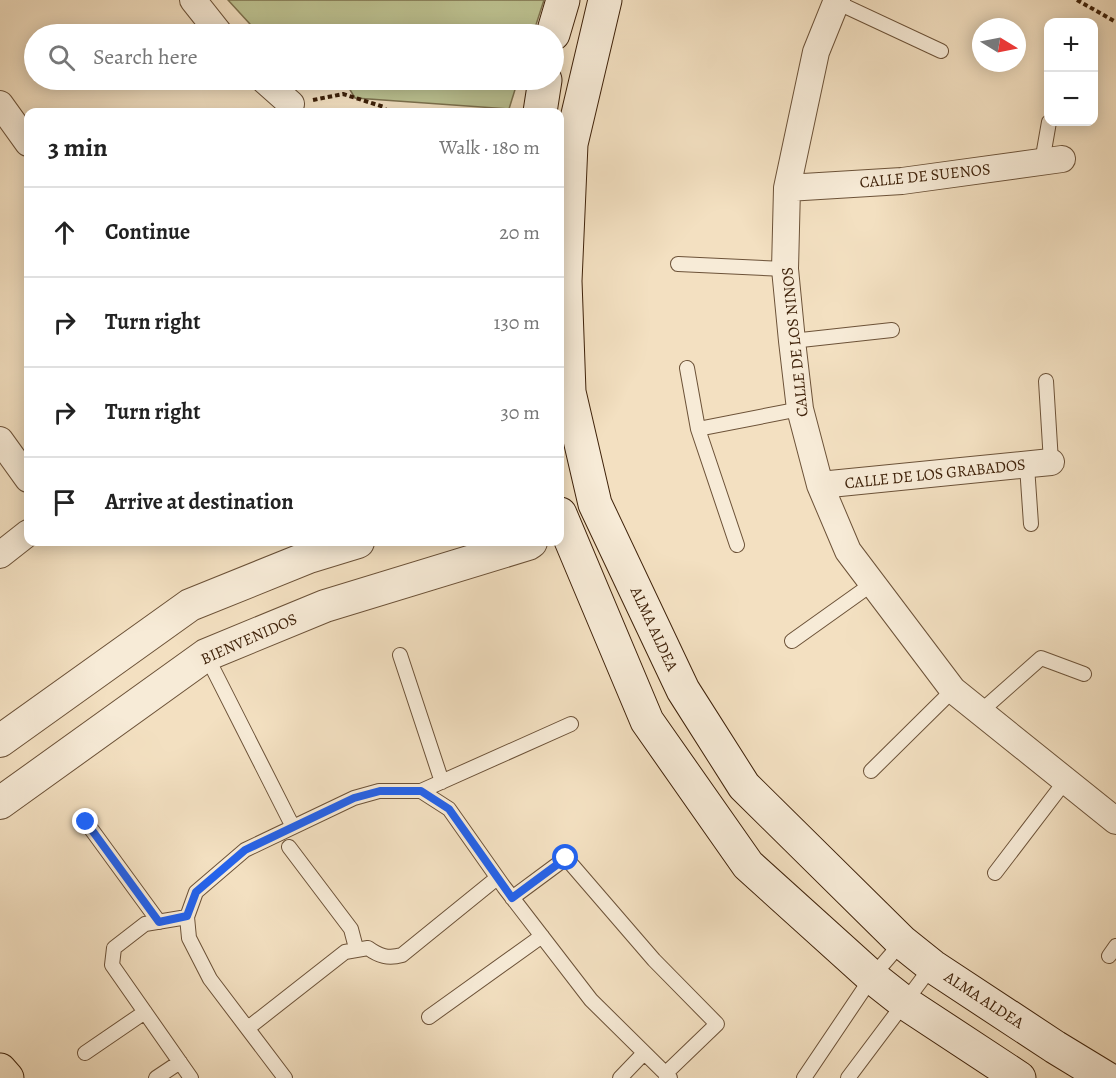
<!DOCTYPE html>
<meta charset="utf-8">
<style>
:root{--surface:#fff;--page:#f2f2f2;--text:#222;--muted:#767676;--line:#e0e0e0}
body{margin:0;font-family:Alegreya,serif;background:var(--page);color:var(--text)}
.controls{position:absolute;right:18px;top:18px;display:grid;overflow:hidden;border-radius:12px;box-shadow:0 3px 15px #0003}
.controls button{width:54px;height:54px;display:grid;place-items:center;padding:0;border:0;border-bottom:2px solid var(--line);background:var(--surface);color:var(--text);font:30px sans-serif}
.compass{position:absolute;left:972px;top:18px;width:54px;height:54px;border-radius:50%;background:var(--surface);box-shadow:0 3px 15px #0003;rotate:100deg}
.stop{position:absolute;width:18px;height:18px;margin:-14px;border:4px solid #2563eb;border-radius:50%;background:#fff}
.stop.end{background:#2563eb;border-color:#fff;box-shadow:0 2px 6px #0008}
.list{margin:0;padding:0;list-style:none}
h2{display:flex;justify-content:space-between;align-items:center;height:78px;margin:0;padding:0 24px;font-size:26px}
h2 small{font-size:20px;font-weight:400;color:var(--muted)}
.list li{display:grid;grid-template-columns:39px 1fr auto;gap:18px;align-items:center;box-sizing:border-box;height:90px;padding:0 24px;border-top:2px solid var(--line)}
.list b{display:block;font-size:22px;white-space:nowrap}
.list em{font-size:20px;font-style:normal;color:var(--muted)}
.icon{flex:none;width:33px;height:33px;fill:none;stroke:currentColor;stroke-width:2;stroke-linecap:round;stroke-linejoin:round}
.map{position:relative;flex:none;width:1116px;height:1078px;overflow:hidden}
.search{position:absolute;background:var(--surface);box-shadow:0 3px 15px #0003;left:24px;top:24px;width:540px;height:66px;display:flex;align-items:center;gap:15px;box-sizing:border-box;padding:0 21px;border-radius:33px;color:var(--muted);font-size:22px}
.panel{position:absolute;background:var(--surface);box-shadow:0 3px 15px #0003;left:24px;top:108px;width:540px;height:438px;border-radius:12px}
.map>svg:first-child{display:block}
</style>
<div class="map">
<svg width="1116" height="1078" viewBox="0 0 1116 1078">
<rect width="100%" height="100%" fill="#f3e0c1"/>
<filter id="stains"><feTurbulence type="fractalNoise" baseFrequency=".00333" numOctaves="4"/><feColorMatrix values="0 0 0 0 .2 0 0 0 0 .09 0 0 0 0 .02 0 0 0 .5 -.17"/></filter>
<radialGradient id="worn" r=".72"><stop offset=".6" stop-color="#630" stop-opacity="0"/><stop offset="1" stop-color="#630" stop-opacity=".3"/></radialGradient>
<path fill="#bdc291" stroke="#7e724e" stroke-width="1.5" d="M228,0H544L533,34H259Z
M344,80H518L509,109L355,98Z"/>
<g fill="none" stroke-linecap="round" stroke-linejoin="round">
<g stroke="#6c5238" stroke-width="16">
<path id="service" d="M836,2L941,51
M1042,162L1049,122
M678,264L785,269
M792,341L892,330
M687,368L698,429L737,545
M1046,381L1051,462
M698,429L800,409
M1027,466L1031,524
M792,641L872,584
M206,655L293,827
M400,655L442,782
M980,712L1041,658L1084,674
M871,771L953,690
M421,791L449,809L504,887L591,1000L670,1078
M86,822L159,922
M289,847L351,929L356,948
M995,873L1066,780
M512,898L566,858L654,960L717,1024L665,1074
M187,917L145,924L114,948L112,965L191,1078
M1109,956L1116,946
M429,1017L542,936
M248,1028L345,952L368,948C379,956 388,959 402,955L497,878
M85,1053L145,1012
M156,1078L180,1062
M285,1078L210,979L189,938L187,917L196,892L245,850L354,798L379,791H421L571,724
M620,1078L644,1053
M804,1078L872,977L902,942
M848,1078L932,966"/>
</g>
<g stroke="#6c5238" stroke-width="28">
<path id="minor" d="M193,0L220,34
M837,0L816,52L787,188L785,269L792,341L800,409L820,485L848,551L953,690L1116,821
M264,80L291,104
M0,104L28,143
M787,188L902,181L1062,159
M0,440L28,479
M820,485L1051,462
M0,555L28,533"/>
</g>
<g stroke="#6c5238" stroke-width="34">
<path id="tertiary" d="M0,741L190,605L309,557L358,542
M0,803L206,655L325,606L528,544L531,542"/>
</g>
<g stroke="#3f220a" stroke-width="35">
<path id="secondary" d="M605,0L571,144L565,281L569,392L595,504L683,690L744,786L902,942L932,966L1055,1047L1106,1078
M553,34L563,0
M540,112L545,80
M560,514L647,721L748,865L872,977L905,1003L1019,1078"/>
</g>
<g stroke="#3f220a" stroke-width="35">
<path id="primary" d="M0,1070L7,1078"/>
</g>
<path stroke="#3f220a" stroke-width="4" stroke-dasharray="4.5 3" stroke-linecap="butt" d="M1077,0L1116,22
M313,100L343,94L384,107L387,112"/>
<use href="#service" stroke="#f7ebd7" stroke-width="14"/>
<use href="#minor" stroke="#f7ebd7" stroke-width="26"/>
<use href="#tertiary" stroke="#f7ebd7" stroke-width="32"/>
<use href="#secondary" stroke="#f7ebd7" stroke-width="33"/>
<use href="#primary" stroke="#f3e0c1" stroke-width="33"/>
</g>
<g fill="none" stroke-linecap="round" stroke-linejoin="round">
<path stroke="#2563eb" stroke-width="8" d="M86,822L159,922L187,916L196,892L245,850L354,798L380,791H421L449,809L512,898L566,858"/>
</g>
<g text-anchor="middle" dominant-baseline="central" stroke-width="5" stroke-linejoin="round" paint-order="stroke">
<g font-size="16" fill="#3f220a" stroke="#f7ebd7">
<text transform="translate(925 176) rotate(-6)">CALLE DE SUENOS</text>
<text transform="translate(795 342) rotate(-96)">CALLE DE LOS NINOS</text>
<text transform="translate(935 474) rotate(-6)">CALLE DE LOS GRABADOS</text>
<text transform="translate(654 629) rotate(65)">ALMA ALDEA</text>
<text transform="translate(249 639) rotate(-24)">BIENVENIDOS</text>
<text transform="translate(984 1000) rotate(33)">ALMA ALDEA</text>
</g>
</g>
<rect width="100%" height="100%" filter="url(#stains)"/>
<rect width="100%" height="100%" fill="url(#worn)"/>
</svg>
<div class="controls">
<button>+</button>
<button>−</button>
</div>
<svg class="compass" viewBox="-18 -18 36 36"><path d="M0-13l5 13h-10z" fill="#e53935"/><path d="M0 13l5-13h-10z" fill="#767676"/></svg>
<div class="stop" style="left:566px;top:858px"></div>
<div class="stop end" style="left:86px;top:822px"></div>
<div class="search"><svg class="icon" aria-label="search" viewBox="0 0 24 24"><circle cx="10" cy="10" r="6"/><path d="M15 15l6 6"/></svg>Search here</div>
<section class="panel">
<h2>3 min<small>Walk · 180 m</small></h2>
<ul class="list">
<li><svg class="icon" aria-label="ahead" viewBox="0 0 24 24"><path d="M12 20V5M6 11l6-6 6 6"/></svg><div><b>Continue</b></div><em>20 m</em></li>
<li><svg class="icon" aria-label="right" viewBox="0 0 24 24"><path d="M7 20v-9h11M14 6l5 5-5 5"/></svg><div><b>Turn right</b></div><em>130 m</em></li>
<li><svg class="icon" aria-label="right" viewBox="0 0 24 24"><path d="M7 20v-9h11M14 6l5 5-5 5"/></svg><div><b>Turn right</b></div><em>30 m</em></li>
<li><svg class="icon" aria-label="arrive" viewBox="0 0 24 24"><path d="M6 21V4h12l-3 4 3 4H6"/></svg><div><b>Arrive at destination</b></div></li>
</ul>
</section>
</div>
